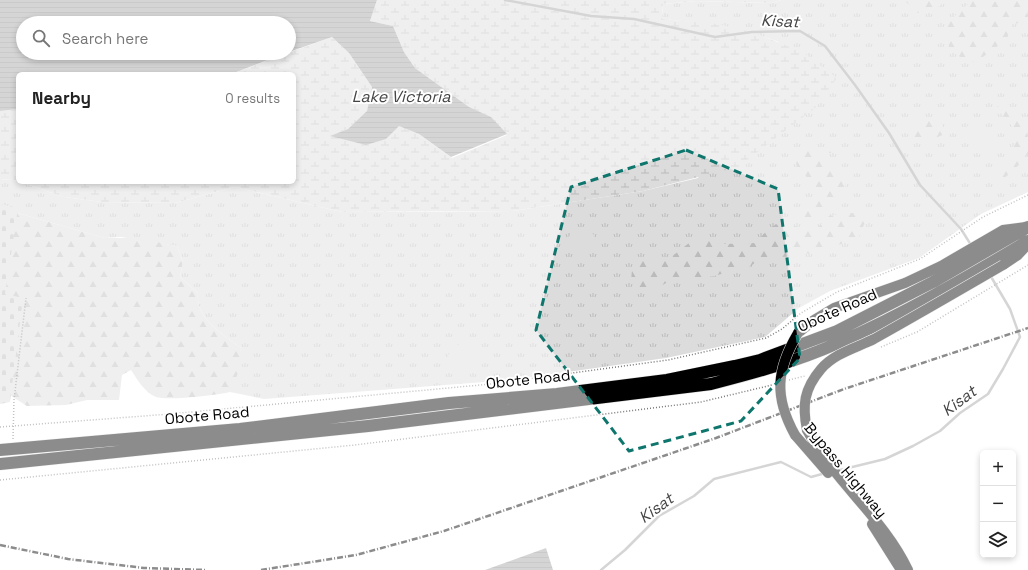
<!DOCTYPE html>
<meta charset="utf-8">
<style>
:root{--surface:#fff;--page:#f6f6f6;--text:#222;--muted:#767676;--line:#e0e0e0}
body{margin:0;font-family:"Space Grotesk",sans-serif;background:var(--page);color:var(--text)}
.controls{position:absolute;right:12px;bottom:12px;display:grid;overflow:hidden;border-radius:6px;box-shadow:0 2px 6px #0003}
.controls button{width:36px;height:36px;display:grid;place-items:center;padding:0;border:0;border-bottom:1px solid var(--line);background:var(--surface);color:var(--text);font:20px sans-serif}
.list{margin:0;padding:0;list-style:none}
h2{display:flex;justify-content:space-between;align-items:center;height:52px;margin:0;padding:0 16px;font-size:17px}
h2 small{font-size:13px;font-weight:400;color:var(--muted)}
.icon{flex:none;width:22px;height:22px;fill:none;stroke:currentColor;stroke-width:2;stroke-linecap:round;stroke-linejoin:round}
.map{position:relative;flex:none;width:1028px;height:570px;overflow:hidden}
.search{position:absolute;background:var(--surface);box-shadow:0 2px 6px #0003;left:16px;top:16px;width:280px;height:44px;display:flex;align-items:center;gap:10px;box-sizing:border-box;padding:0 14px;border-radius:22px;color:var(--muted);font-size:15px}
.panel{position:absolute;background:var(--surface);box-shadow:0 2px 6px #0003;left:16px;top:72px;width:280px;height:112px;border-radius:6px}
.map>svg:first-child{display:block}
</style>
<div class="map">
<svg width="1028" height="570" viewBox="0 0 1028 570">
<defs>
<pattern id="grass-tufts" width="24" height="20" patternUnits="userSpaceOnUse"><rect width="24" height="20" fill="#dcdcdc"/><path d="M3 7l-1-3M5 7V3M7 7l1-3M15 17l-1-3M17 17v-4M19 17l1-3" fill="none" stroke="#bbb"/></pattern>
<pattern id="forest-firs" width="22" height="20" patternUnits="userSpaceOnUse"><rect width="22" height="20" fill="#dcdcdc"/><path d="M5 1l3.5 6h-7zM16 11l3.5 6h-7z" fill="#bbb"/></pattern>
<pattern id="wetland-marsh" width="20" height="14" patternUnits="userSpaceOnUse"><rect width="20" height="14" fill="#dcdcdc"/><path d="M1 5h8M5 5V1M11 12h8M15 12V8" fill="none" stroke="#bbb"/></pattern>
<pattern id="cemetery-stones" width="16" height="16" patternUnits="userSpaceOnUse"><rect width="16" height="16" fill="#dcdcdc"/><path d="M2 7V4a2 2 0 0 1 4 0v3zM10 15v-3a2 2 0 0 1 4 0v3z" fill="#bbb"/></pattern>
<pattern id="water-rules" width="6" height="5" patternUnits="userSpaceOnUse"><rect width="6" height="5" fill="#a3a3a3"/><path d="M0 2.5h6" fill="none" stroke="#8b8b8b"/></pattern>
</defs>
<rect width="100%" height="100%" fill="#fff"/>
<path fill="url(#grass-tufts)" d="M781,0H1028V192L981,214L919,258L830,291L799,308L765,337L666,358L511,380L264,399L230,392L241,348C223,334 195,319 198,293L180,277L183,262L177,246L121,237L105,238L0,208V180L11,179L64,197L102,202L175,203L235,187L342,212H434L513,211L643,191L698,178L779,42C738,27 704,23 662,19L663,4L696,1L772,3Z"/>
<path fill="url(#forest-firs)" d="M904,0H946L938,7L918,13Z
M974,0H992L1000,4L1016,1L1027,2L1028,22L1012,24L1007,39L983,57L969,64L949,48L946,27L959,11Z
M1003,102C1028,117 1028,125 1028,154C1017,167 1006,183 987,182L985,179L999,171L1007,164L1016,139L1014,130L1008,120L996,109L999,104Z
M918,118L940,119L945,134L923,143L913,137V122Z
M833,143L837,153H828L822,157C831,163 841,167 845,178C851,194 823,218 808,220C805,221 801,220 798,220L803,209L819,192C816,187 813,182 809,179C799,169 796,172 796,155L809,146L818,154L825,146Z
M0,208L105,238H135L177,246L183,262L180,277L198,293C195,319 223,334 241,348L238,373L230,392C218,395 167,401 156,397C145,393 137,379 131,370L122,375L119,400H87L66,405L27,406L5,392Z
M847,213H857L867,217L859,237L828,249L796,256L762,258L746,269L735,270L714,276L690,278L666,283L654,290L642,291L631,282L632,269L638,259L660,261L675,254L689,243L706,240L725,244L756,243C772,223 781,217 805,231L817,228L829,216Z"/>
<path fill="url(#wetland-marsh)" d="M377,0H781L772,3L696,1L663,4L662,19L717,24L752,32L801,51L837,78L815,108L738,167L643,191L513,211L342,212L235,187L175,203L102,202L64,197L20,182H294V74H231L332,37L349,53L372,87L367,112L348,129L331,136L386,139L399,125L419,134L452,158L507,135L415,68L404,52L393,26L370,21Z
M18,109V181L11,179L0,180V111Z"/>
<path fill="url(#cemetery-stones)" d="M0,204L18,208L5,294L23,298L10,402L0,404Z"/>
<path fill="#dcdcdc" d="M968,125C982,122 1003,142 996,157L979,154L973,150L966,129Z
M785,184L790,185L795,194L786,201L779,204L768,202L767,192L771,189Z
M585,229C597,232 597,242 589,250C580,253 569,248 567,239L574,230Z
M467,340C477,340 482,344 484,354C479,365 471,369 459,369L450,362L448,355L459,344Z"/>
<path fill="url(#water-rules)" d="M0,0H377L370,21L393,26L404,52L415,68L469,107L491,117L507,134L451,157L419,134L399,126L386,139L366,145L330,136L348,129L367,111L372,87L349,53L332,37L289,52V23H23V53H286L231,74H18V109L0,111Z
M546,548L553,570H485Z"/>
<g fill="none" stroke-linecap="round" stroke-linejoin="round">
<path stroke="#a3a3a3" stroke-width="2.5" d="M505,0L591,16L634,19L715,37L752,32L800,31L825,46L855,85L889,133L920,185L961,229L971,245
M840,470L885,459L913,446L940,431L960,413L988,394L1003,369L1020,337L1010,309L990,275
M601,570L625,550L659,516L694,496L714,479L781,462L811,477L822,474"/>
<g stroke="#dbdbdb" stroke-width="11">
<path id="major" d="M1003,265L1018,255L1028,244
M798,333L814,320L834,308L905,283L941,266L1003,230L1026,227
M807,430C834,482 883,517 908,570
M795,435L828,473
M872,524L901,570"/>
</g>
<g stroke="#dbdbdb" stroke-width="13">
<path id="highway" d="M0,450L240,429L449,403L557,394L667,380L735,366L760,360L837,331L933,282L1028,227
M0,464L368,426L711,384C754,373 798,361 838,343C904,314 966,278 1028,241"/>
</g>
<path stroke="#777" stroke-width="1.5" stroke-dasharray="1 2" stroke-linecap="butt" d="M881,347L917,332L1028,265
M789,380L805,376
M0,427L170,414L491,384L668,360L766,338L782,329L801,313L837,292L920,259L983,217L1028,195
M13,439L14,400L26,298
M0,480L355,445L701,402L772,385"/>
<use href="#major" stroke="#000" stroke-width="10"/>
<use href="#highway" stroke="#000" stroke-width="12"/>
<path stroke="#000" stroke-width="2.5" stroke-dasharray="6 2 1 2" stroke-linecap="butt" d="M0,545L68,559L144,568L206,570
M261,570L356,555L444,531L716,438L844,389L1028,328"/>
<g stroke="#dbdbdb" stroke-width="11" stroke-linecap="butt">
<path id="major-bridge" d="M807,430C802,405 804,389 821,369C835,353 856,348 874,339C917,315 960,290 1003,265
M795,435C774,397 776,370 798,333"/>
</g>
<use href="#major-bridge" stroke="#000" stroke-width="10"/>
</g>
<path d="M0 0H1028V570H0ZM686,150L778,189L800,358L741,421L629,451L536,330L571,187Z" fill="#fff" fill-opacity=".55" fill-rule="evenodd"/>
<path fill="none" stroke="#0f766e" stroke-width="3" stroke-dasharray="8 5" stroke-linejoin="round" d="M686,150L778,189L800,358L741,421L629,451L536,330L571,187Z"/>
<g text-anchor="middle" dominant-baseline="central" stroke-width="4" stroke-linejoin="round" paint-order="stroke">
<g font-size="15" fill="#000" stroke="#fff">
<text transform="translate(837 310) rotate(-24)">Obote Road</text>
<text transform="translate(528 379) rotate(-6)">Obote Road</text>
<text transform="translate(207 415) rotate(-5)">Obote Road</text>
<text transform="translate(846 470) rotate(50)">Bypass Highway</text>
</g>
<g font-size="16" font-style="italic" fill="#444" stroke="#fff">
<text transform="translate(780 21) rotate(3)">Kisat</text>
<text x="401" y="96">Lake Victoria</text>
<text transform="translate(959 401) rotate(-37)">Kisat</text>
<text transform="translate(656 508) rotate(-36)">Kisat</text>
</g>
</g>
</svg>
<div class="controls">
<button>+</button>
<button>−</button>
<button><svg class="icon" aria-label="layers" viewBox="0 0 24 24"><path d="M12 4l9 5-9 5-9-5zM3 14l9 5 9-5"/></svg></button>
</div>
<div class="search"><svg class="icon" aria-label="search" viewBox="0 0 24 24"><circle cx="10" cy="10" r="6"/><path d="M15 15l6 6"/></svg>Search here</div>
<section class="panel">
<h2>Nearby<small>0 results</small></h2>
<ul class="list">
</ul>
</section>
</div>
